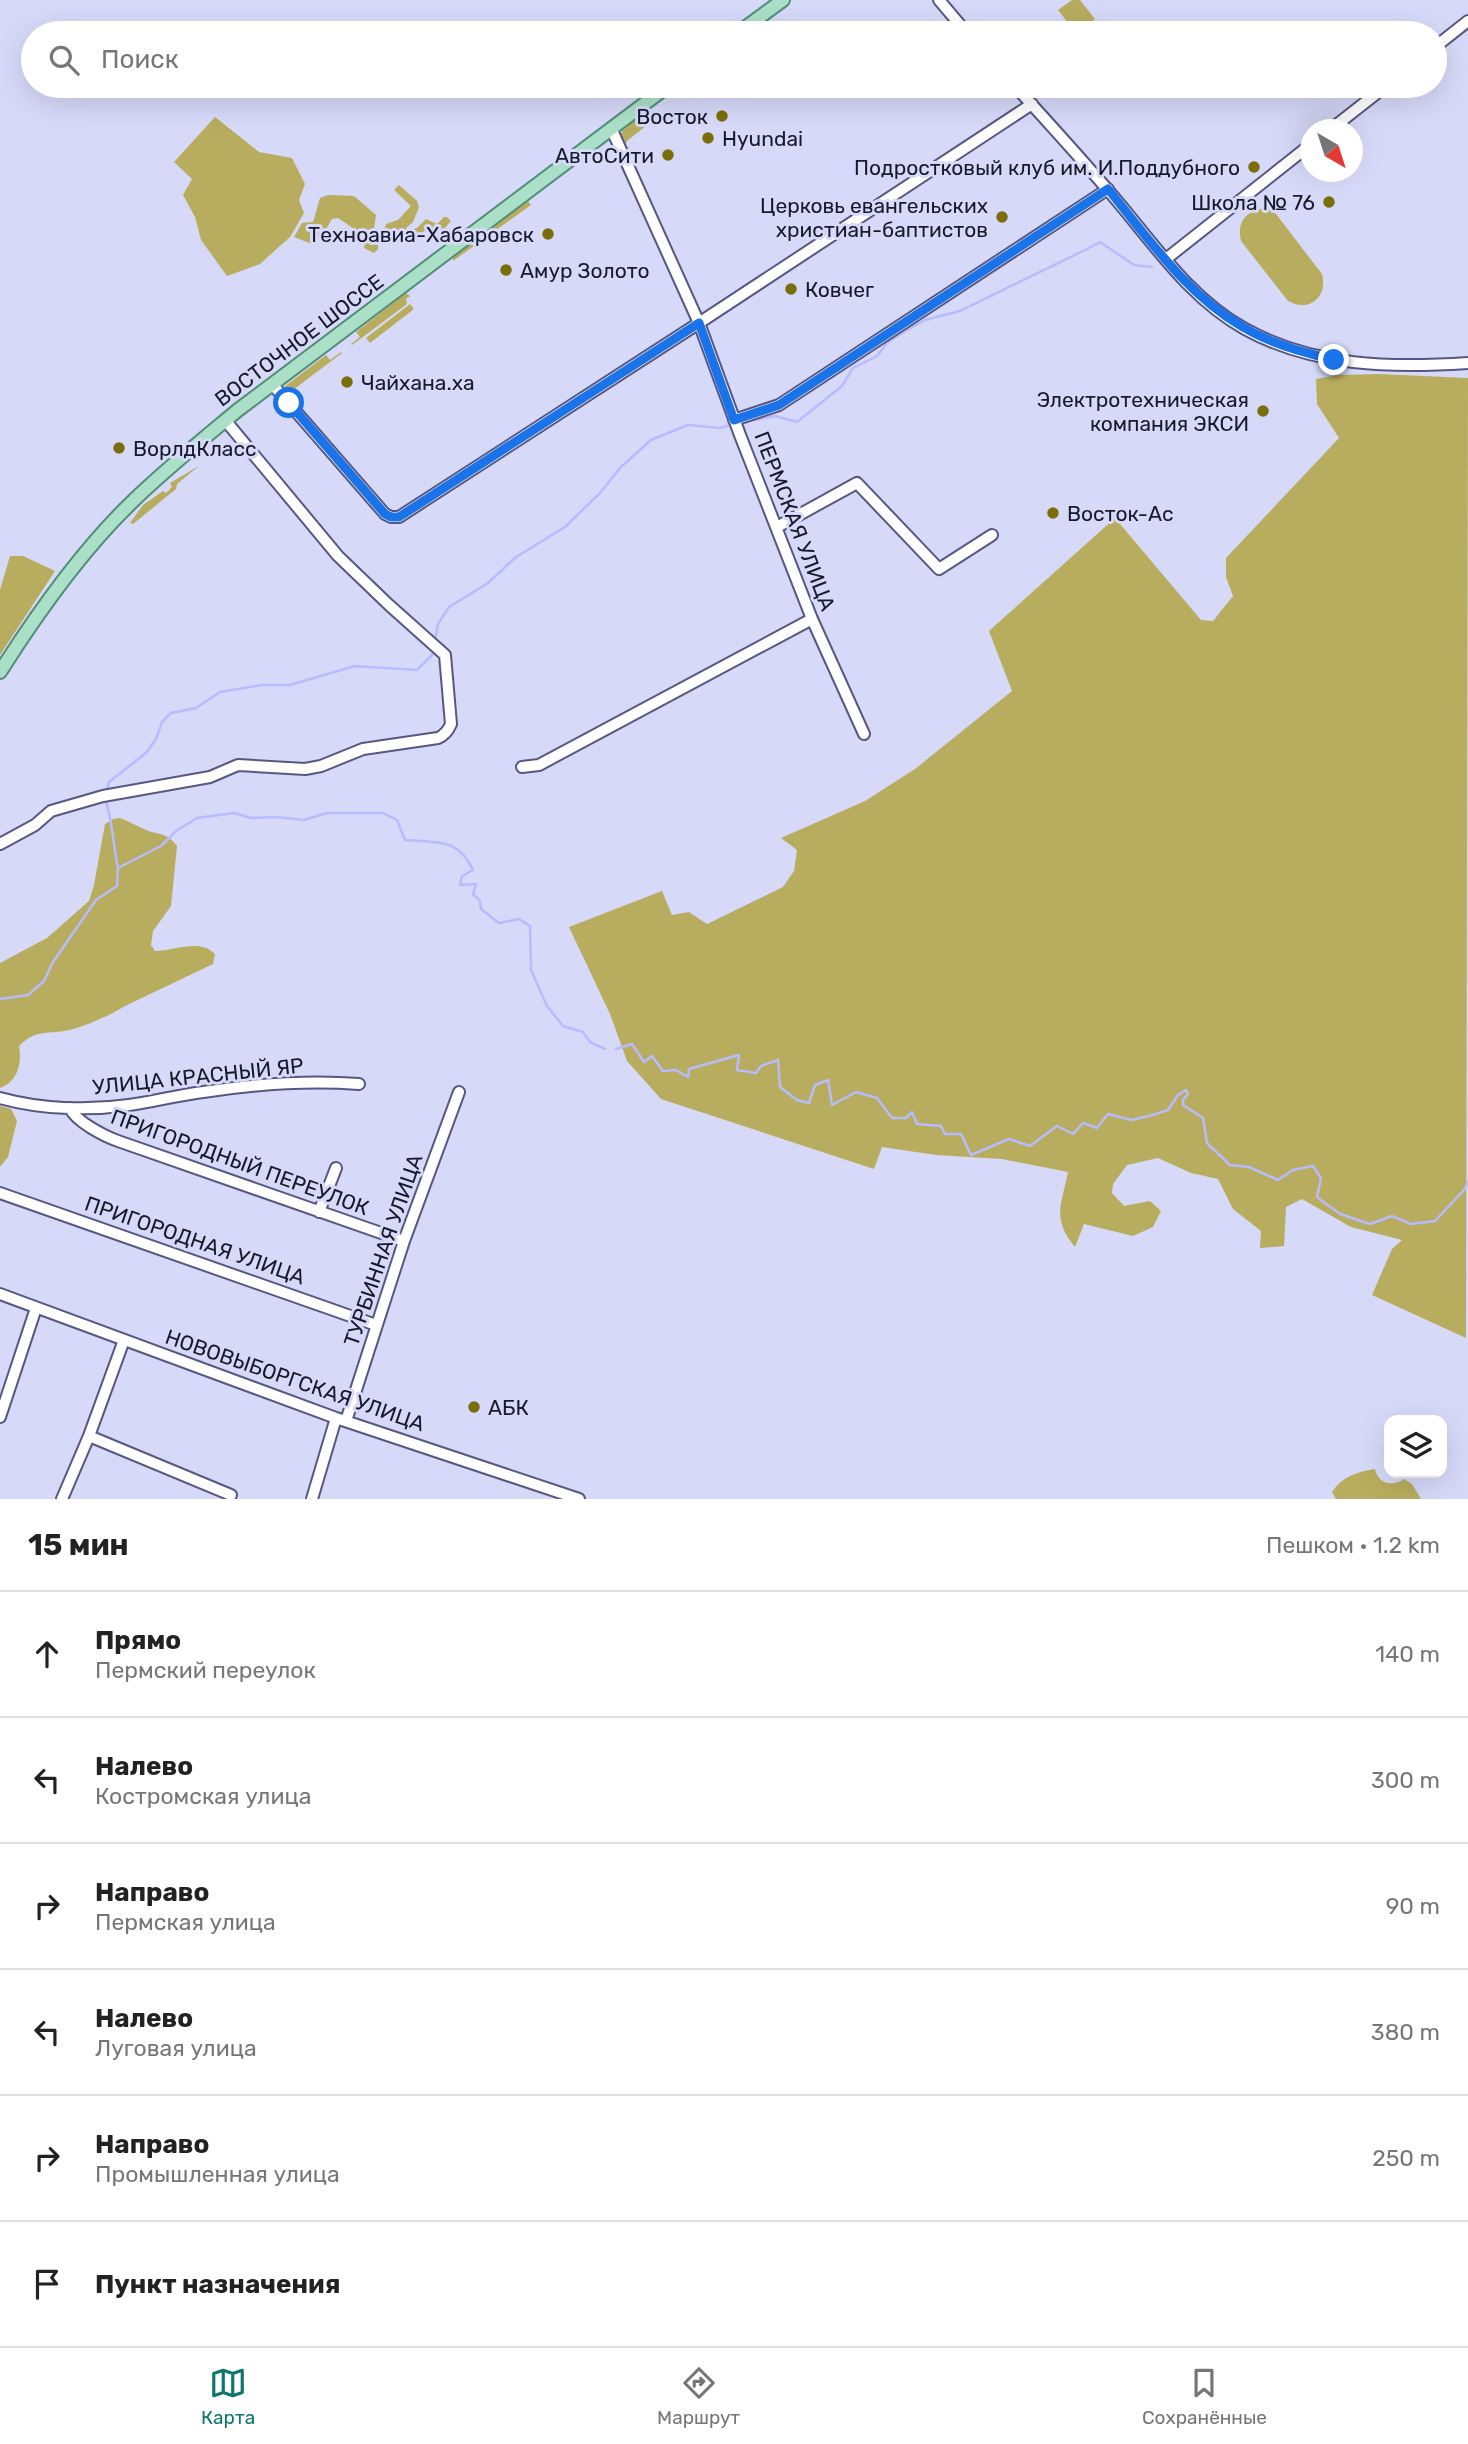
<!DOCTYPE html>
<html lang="ru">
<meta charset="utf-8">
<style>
:root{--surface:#fff;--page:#f6f6f6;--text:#222;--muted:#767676;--line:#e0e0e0;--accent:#0f766e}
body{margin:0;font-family:Rubik,sans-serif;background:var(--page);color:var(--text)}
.controls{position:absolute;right:21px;bottom:21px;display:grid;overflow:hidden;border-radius:14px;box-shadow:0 7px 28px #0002}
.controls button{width:63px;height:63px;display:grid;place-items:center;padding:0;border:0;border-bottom:2px solid var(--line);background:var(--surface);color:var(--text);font:35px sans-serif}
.compass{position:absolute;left:1300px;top:119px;width:63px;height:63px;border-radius:50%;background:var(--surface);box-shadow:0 7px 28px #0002;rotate:141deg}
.stop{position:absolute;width:21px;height:21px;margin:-16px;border:5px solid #1a73e8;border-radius:50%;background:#fff}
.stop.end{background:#1a73e8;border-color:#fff;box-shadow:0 2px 7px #0008}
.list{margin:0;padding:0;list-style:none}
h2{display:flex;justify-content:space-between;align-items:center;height:91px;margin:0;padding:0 28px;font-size:30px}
h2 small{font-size:23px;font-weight:400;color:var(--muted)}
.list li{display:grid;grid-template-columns:46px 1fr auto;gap:21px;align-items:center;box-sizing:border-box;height:126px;padding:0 28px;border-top:2px solid var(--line)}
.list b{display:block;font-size:26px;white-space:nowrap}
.list p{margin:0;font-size:23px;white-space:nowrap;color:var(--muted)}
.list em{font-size:23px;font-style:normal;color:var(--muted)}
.icon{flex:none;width:38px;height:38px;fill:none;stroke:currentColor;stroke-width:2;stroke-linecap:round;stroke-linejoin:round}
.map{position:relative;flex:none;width:1468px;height:1499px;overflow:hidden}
.search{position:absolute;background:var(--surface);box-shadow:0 7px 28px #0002;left:21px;right:21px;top:21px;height:77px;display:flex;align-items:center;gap:18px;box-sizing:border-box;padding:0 24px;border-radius:38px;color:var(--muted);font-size:26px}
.sheet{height:847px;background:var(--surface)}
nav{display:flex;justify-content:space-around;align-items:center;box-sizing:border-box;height:98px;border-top:2px solid var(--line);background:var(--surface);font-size:19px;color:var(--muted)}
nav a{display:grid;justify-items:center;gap:4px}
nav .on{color:var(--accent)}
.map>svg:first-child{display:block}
</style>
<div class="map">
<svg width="1468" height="1499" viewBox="0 0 1468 1499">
<rect width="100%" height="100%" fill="#d6d9f8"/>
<path fill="#b8ad5e" d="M1072,0H1080L1095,19L1076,33L1058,10Z
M640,116L646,126L628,140L624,146L621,135L622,131Z
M215,117L259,152L292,158L305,184L299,200L304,213L290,237L260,264L227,276L201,240L195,217L183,195L192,179L174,162Z
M399,185L417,201L419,207L413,222L406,228L409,230L417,228L426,219L437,224L444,217H447L451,221L443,230L428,229L412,238L403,233L393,236L390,233L383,234L386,224L398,220L411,206L394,190Z
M328,195L354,196L376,215L374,229L379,234L378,249L374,253L364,248L366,237L338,218L332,219L322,236L312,244L294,237L302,223L313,222L320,198Z
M528,201L531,205L453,261V257Z
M1267,208L1276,214L1322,274C1328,297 1309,313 1288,301L1241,241C1236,221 1248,209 1267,208Z
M406,293L410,296L406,299L407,304L352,345L351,344L360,337L356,332Z
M410,304L414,309L370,343L366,338Z
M341,352L342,353L285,396L284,387L326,355L330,360Z
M1379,374L1468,378L1466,1338L1372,1295L1392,1249L1402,1240L1351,1227L1302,1199L1286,1207L1284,1246L1260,1248L1261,1231L1233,1209L1218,1179L1191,1173L1158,1158L1127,1165L1113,1184L1112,1193L1124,1206L1150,1201L1161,1211L1153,1227L1133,1236L1084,1224L1075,1247C1051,1218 1062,1204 1068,1172L1002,1159L936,1155L882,1147L874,1169L661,1099L627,1061L610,1014L569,927L662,891L672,915L689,912L707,924L783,887L794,871L797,850L781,838L865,801L915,769L1012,691L989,631L1115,518L1201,620L1213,621L1233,596L1226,577V558L1339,438L1317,404L1316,379L1338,375Z
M199,466L177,484L176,489L133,524L130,523L143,505L163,491L166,493L172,487L170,483Z
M10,556H23L55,571L0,655V590Z
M120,818C129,821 134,825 142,828C156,836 165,830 177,846L171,906L153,931L151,945L155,951C174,951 200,938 215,954L213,964L125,1006C111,1015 80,1029 64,1031C45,1034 35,1030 19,1046C22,1063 18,1082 0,1088V963L47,938L89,901L94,885L105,824L113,819Z
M0,1106L11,1109L17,1121L8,1157L0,1167Z
M1375,1469C1378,1484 1392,1487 1404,1479L1412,1484L1421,1499H1336L1332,1492C1343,1476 1357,1472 1375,1469Z"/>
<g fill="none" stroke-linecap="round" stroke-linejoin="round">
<path stroke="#b7bbff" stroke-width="2.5" d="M744,422L775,416L797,422L842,386L853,368L877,356L887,343L902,333L925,320L960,311L1087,249L1100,242L1134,265L1152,267
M435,641L438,624L449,607L488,583L516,557L565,527L600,493L621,467L651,440L688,425L720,428L734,424
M106,792L109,782L147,752L156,739L162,722L171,713L196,708L220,692L262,685H290L355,666L417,670L432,655L434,648
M105,799C113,821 113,845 118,868
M0,999L28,995L44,981L53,962L96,900L117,886L118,868L161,846L176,831L197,818L234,813L251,818L276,817L304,820L327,813H383L397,820L405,840C437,843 458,837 473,870L462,876L460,885L476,884L473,894L480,901L481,909L499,923L519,919L530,926L531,970L547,1006L563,1026L583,1032L590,1042L605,1049
M616,1049L632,1044L644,1062L652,1056L663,1071L676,1070L688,1077L689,1069L739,1055L737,1070L756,1073L761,1066L778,1060L780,1087L797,1100L809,1103L815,1085L828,1080L832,1105L856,1092L877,1098L892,1118H906L912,1112L917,1124L941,1126L945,1134H961L971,1155L1009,1139L1030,1146L1057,1126L1073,1134L1083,1123L1097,1128L1108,1114L1131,1120L1149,1116L1168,1110L1178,1095L1186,1090L1188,1094L1183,1100V1105L1203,1118L1207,1143L1230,1165L1249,1167L1278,1180L1293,1170L1313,1166L1321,1178L1317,1197L1340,1214L1370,1224L1392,1216L1411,1224L1435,1221L1464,1190L1468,1182"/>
<g stroke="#565784" stroke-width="14">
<path id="minor" d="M939,0L967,33
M1435,47L1468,21
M1015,86C1046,120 1077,154 1107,189C1150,238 1187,297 1245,329C1314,367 1391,368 1468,363
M611,128L699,323L740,435L812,619L864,734
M1330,130L1386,86
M1166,259L1310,145
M272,384L385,514L391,517H399L699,323L1032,104
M734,420L779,405L1108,189
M777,527L857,483L939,569L992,535
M522,767L539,765L812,619
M0,844L35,825L51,811L103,796L210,777L238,765L305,769L321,766L363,749L438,738C445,735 448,731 451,724L445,655L389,605L338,556L225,420
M0,1098C40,1109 87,1111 129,1105C153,1102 178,1095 203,1092C255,1084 306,1080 359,1084
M70,1108C75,1121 104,1136 118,1141L404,1241
M0,1193L376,1325
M319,1212L336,1168
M0,1294L336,1418L579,1499
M0,1417L36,1308
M346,1421L404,1241L459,1092
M89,1436L231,1495
M62,1499L89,1436L124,1340
M312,1499L336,1418"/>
</g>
<g stroke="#528d78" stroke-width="16">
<path id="major" d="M738,33L783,0
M0,672C38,612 81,551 132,502C166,469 202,440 238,410L668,86"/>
</g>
<use href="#minor" stroke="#fff" stroke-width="10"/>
<use href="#major" stroke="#aae0c7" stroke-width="12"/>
</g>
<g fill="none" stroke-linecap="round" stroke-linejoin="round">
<path stroke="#1a73e8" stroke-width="9" d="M289,403L385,514L391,517H399L699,323L734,420L779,405L1108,189C1148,238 1187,295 1243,327C1271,344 1303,352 1334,360"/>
</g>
<g fill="#7a6e0a" stroke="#d6d9f8" stroke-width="2.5">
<circle cx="722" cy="116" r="7"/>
<circle cx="708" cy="138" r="7"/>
<circle cx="668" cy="155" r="7"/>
<circle cx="1254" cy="167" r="7"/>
<circle cx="1329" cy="202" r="7"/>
<circle cx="1002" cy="217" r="7"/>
<circle cx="548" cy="234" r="7"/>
<circle cx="506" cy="270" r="7"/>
<circle cx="791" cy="289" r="7"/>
<circle cx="347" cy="382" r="7"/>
<circle cx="1263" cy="411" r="7"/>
<circle cx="119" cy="448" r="7"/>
<circle cx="1053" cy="513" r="7"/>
<circle cx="474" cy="1407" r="7"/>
</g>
<g text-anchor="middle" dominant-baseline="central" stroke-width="6" stroke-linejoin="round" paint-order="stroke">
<g font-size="21" fill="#18192b" stroke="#d6d9f8" text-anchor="end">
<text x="708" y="116">Восток</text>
<text x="722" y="138" text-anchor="start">Hyundai</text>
<text x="654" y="155">АвтоСити</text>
<text x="1240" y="167">Подростковый клуб им. И.Поддубного</text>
<text x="1315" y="202">Школа № 76</text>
<text x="988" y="205">Церковь евангельских<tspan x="988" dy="24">христиан-баптистов</tspan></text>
<text x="534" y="234">Техноавиа-Хабаровск</text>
<text x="520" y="270" text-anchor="start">Амур Золото</text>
<text x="805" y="289" text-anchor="start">Ковчег</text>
<text x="361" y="382" text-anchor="start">Чайхана.ха</text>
<text x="1249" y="399">Электротехническая<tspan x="1249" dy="24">компания ЭКСИ</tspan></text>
<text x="133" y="448" text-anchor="start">ВорлдКласс</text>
<text x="1067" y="513" text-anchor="start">Восток-Ас</text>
<text x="488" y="1407" text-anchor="start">АБК</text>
</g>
<g font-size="21" fill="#18192b" stroke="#d6d9f8">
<text transform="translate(299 340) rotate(-37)">ВОСТОЧНОЕ ШОССЕ</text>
<text transform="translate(795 521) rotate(69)">ПЕРМСКАЯ УЛИЦА</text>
<text transform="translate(198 1076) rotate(-6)">УЛИЦА КРАСНЫЙ ЯР</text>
<text transform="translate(240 1162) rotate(20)">ПРИГОРОДНЫЙ ПЕРЕУЛОК</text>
<text transform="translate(195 1240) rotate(19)">ПРИГОРОДНАЯ УЛИЦА</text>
<text transform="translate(383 1250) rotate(-71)">ТУРБИННАЯ УЛИЦА</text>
<text transform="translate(295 1380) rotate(19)">НОВОВЫБОРГСКАЯ УЛИЦА</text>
</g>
</g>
</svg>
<div class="controls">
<button><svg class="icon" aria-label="layers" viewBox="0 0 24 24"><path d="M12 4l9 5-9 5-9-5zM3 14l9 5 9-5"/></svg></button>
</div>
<svg class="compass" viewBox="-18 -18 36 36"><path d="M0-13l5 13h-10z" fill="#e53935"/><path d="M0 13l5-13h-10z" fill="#767676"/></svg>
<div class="stop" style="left:289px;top:403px"></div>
<div class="stop end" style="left:1334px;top:360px"></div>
<div class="search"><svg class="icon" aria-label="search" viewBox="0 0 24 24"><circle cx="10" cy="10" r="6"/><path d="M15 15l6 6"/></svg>Поиск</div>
</div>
<section class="sheet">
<h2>15 мин<small>Пешком · 1.2 km</small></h2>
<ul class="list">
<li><svg class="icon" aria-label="ahead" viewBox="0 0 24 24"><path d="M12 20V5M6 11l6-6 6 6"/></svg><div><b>Прямо</b><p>Пермский переулок</p></div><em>140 m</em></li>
<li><svg class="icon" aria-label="left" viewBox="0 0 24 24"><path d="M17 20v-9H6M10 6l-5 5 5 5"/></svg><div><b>Налево</b><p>Костромская улица</p></div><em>300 m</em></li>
<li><svg class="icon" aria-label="right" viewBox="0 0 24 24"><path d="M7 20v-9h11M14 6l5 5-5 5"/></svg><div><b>Направо</b><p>Пермская улица</p></div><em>90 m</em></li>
<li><svg class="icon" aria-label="left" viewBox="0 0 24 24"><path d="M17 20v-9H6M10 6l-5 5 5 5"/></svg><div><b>Налево</b><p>Луговая улица</p></div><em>380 m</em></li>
<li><svg class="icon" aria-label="right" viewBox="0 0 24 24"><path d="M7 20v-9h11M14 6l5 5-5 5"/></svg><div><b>Направо</b><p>Промышленная улица</p></div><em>250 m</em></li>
<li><svg class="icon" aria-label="arrive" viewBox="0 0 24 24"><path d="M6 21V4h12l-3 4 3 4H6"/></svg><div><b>Пункт назначения</b></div></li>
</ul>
</section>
<nav>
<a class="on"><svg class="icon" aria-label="map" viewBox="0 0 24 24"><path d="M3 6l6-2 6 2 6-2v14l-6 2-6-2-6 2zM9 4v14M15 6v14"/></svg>Карта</a>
<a><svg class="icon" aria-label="directions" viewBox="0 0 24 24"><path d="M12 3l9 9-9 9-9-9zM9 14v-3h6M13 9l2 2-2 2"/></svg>Маршрут</a>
<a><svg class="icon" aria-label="saved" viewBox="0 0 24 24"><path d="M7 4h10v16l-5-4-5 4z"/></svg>Сохранённые</a>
</nav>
